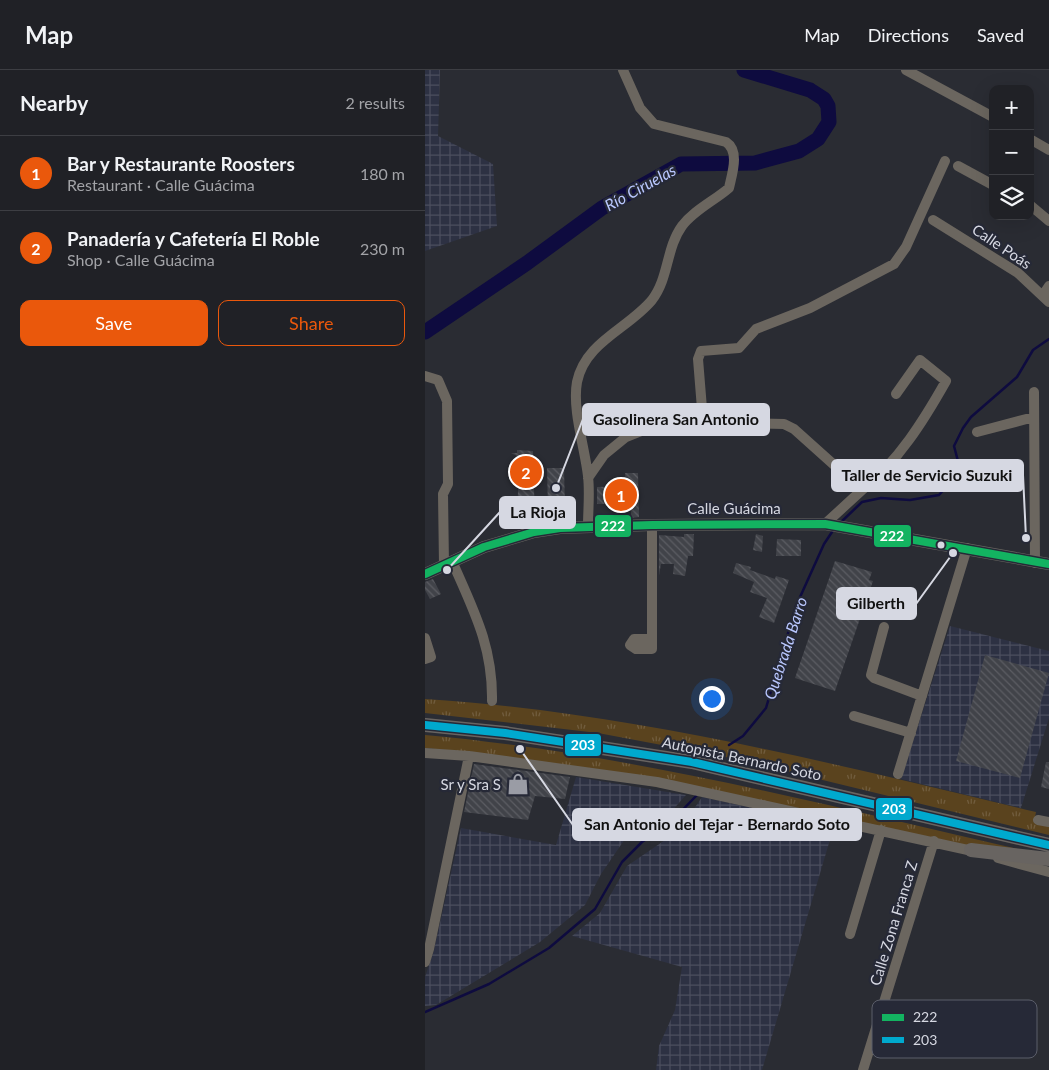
<!DOCTYPE html>
<meta charset="utf-8">
<style>
:root{--surface:#202126;--page:#2d2e32;--text:#f1f3f6;--muted:#a2a3a7;--line:#3d3e43;--accent:#ea580c}
body{margin:0;font-family:Lato,sans-serif;background:var(--page);color:var(--text)}
.controls{position:absolute;right:15px;top:15px;display:grid;overflow:hidden;border-radius:10px;box-shadow:0 5px 20px #0002}
.controls button{width:45px;height:45px;display:grid;place-items:center;padding:0;border:0;border-bottom:1px solid var(--line);background:var(--surface);color:var(--text);font:25px sans-serif}
.you{position:absolute;left:286px;top:628px;width:18px;height:18px;margin:-12px;border:4px solid #fff;border-radius:50%;background:#1a73e8;box-shadow:0 0 0 8px #1a73e833}
.badge{display:grid;place-items:center;width:32px;height:32px;border-radius:50%;background:var(--accent);color:#fff;font-size:16px;font-weight:700}
.pin{position:absolute;translate:-50% -50%;border:2px solid #fff;box-shadow:0 1px 5px #0006}
.list{margin:0;padding:0;list-style:none}
h2{display:flex;justify-content:space-between;align-items:center;height:65px;margin:0;padding:0 20px;font-size:21px}
h2 small{font-size:16px;font-weight:400;color:var(--muted)}
.list li{display:grid;grid-template-columns:32px 1fr auto;gap:15px;align-items:center;box-sizing:border-box;height:75px;padding:0 20px;border-top:1px solid var(--line)}
.list b{display:block;font-size:19px;white-space:nowrap}
.list p{margin:0;font-size:16px;white-space:nowrap;color:var(--muted)}
.list em{font-size:16px;font-style:normal;color:var(--muted)}
.actions{display:flex;gap:10px;padding:15px 20px}
.actions a{flex:1;padding:11px 0;border:1px solid var(--accent);border-radius:10px;text-align:center;font-size:18px;color:var(--accent)}
.actions .main{background:var(--accent);color:#fff}
.icon{flex:none;width:28px;height:28px;fill:none;stroke:currentColor;stroke-width:2;stroke-linecap:round;stroke-linejoin:round}
.map{position:relative;flex:none;width:624px;height:1000px;overflow:hidden}
header{display:flex;align-items:center;gap:30px;box-sizing:border-box;height:70px;padding:0 25px;background:var(--surface);border-bottom:1px solid var(--line)}
header strong{font-size:24px}
nav{display:flex;gap:28px;margin-inline-start:auto;font-size:18px}
main{display:flex}
aside{flex:1;background:var(--surface)}
.map>svg:first-child{display:block}
</style>
<header>
<strong>Map</strong>
<nav><a>Map</a><a>Directions</a><a>Saved</a></nav>
</header>
<main>
<aside>
<h2>Nearby<small>2 results</small></h2>
<ul class="list">
<li><span class="badge">1</span><div><b>Bar y Restaurante Roosters</b><p>Restaurant · Calle Guácima</p></div><em>180 m</em></li>
<li><span class="badge">2</span><div><b>Panadería y Cafetería El Roble</b><p>Shop · Calle Guácima</p></div><em>230 m</em></li>
</ul>
<div class="actions"><a class="main">Save</a><a>Share</a></div>
</aside>
<div class="map">
<svg width="624" height="1000" viewBox="0 0 624 1000">
<defs>
<pattern id="industrial-grid" width="8" height="8" patternUnits="userSpaceOnUse" patternTransform="scale(1.25)"><rect width="8" height="8" fill="#2d3143"/><path d="M0 4h8M4 0v8" fill="none" stroke="#4b4e5e"/></pattern>
<pattern id="grass-tufts" width="24" height="20" patternUnits="userSpaceOnUse" patternTransform="scale(1.25)"><rect width="24" height="20" fill="#5a431e"/><path d="M3 7l-1-3M5 7V3M7 7l1-3M15 17l-1-3M17 17v-4M19 17l1-3" fill="none" stroke="#715d3e"/></pattern>
<pattern id="building-back-hatch" width="6" height="6" patternUnits="userSpaceOnUse" patternTransform="scale(1.25)"><rect width="6" height="6" fill="#414349"/><path d="M-1 5l2 2M0 0l6 6M5-1l2 2" fill="none" stroke="#5c5d63"/></pattern>
</defs>
<rect width="100%" height="100%" fill="#2a2c33"/>
<path fill="url(#industrial-grid)" d="M0,0H15L13,66L68,94L72,156L0,181Z
M525,556L624,581V648L596,738L476,709Z
M151,707L261,725L245,743L202,766L176,804L160,835L115,872L11,935L0,936V907L9,880L36,758L131,775Z
M277,727L409,756L337,1000H231L234,976L250,940L257,897L147,866L175,843L202,796L240,770L262,749Z"/>
<path fill="url(#grass-tufts)" d="M0,629C207,642 409,694 611,742L609,752L624,755V765L311,689L173,663L0,643Z
M0,665C208,684 408,737 610,783L546,777L505,767L42,682L0,678Z"/>
<g fill="none" stroke-linecap="round" stroke-linejoin="round">
<path stroke="#0e0b3f" stroke-width="2.5" d="M415,453L437,432L456,428L485,430L514,425L528,409L534,395L529,376L538,358L546,347L592,307L608,280L624,269
M304,675L318,666L341,638L371,536L399,474L409,459
M0,942L64,914L124,878L170,839L197,792L217,772L244,754L272,725"/>
<path stroke="#0e0b3f" stroke-width="15" d="M0,262L102,193L177,138L256,94L330,93L374,81L393,69L404,52L403,36L399,29L385,20L319,0"/>
</g>
<path fill="url(#building-back-hatch)" d="M92,380L108,381L110,454L92,455L93,421L98,389L86,383H92Z
M122,398H139L140,438L123,439Z
M200,403H213L214,447L206,448V441H194V434H172V417L201,416Z
M259,464H269L268,486H263L260,506L248,504L249,494H236L234,505V465L259,467Z
M331,464L338,466L337,482L328,480Z
M352,469L376,470V486H351Z
M410,491L447,502L444,510L448,511L410,621L370,608Z
M311,493L326,497L325,500L350,509L351,506L364,510L349,553L334,547L342,528L325,522L329,512L308,503Z
M8,509L16,524L5,529L0,520V512Z
M560,585L624,603L595,708L531,691Z
M621,692H624V719L616,717Z
M49,694L145,707L140,729L110,726L103,750L39,742Z"/>
<g fill="none" stroke-linecap="round" stroke-linejoin="round">
<path stroke="#6b665f" stroke-width="10" d="M481,0L568,47
M605,69L624,80
M533,96L568,115
M605,135L624,151
M508,150L593,203L624,232
M618,225L624,216
M0,306L13,310L22,331L23,414L18,424L19,495
M609,322L610,493
M278,351L273,289L276,281L314,278L331,259L385,238L469,194L481,177L520,91
M552,362L609,347
M163,408L179,385L201,367L241,351L359,354L369,359L437,420L400,454
M437,420C473,392 499,350 521,311L495,290L471,324
M163,456C163,440 165,423 163,406C160,378 147,340 152,312C160,272 203,259 227,230C244,208 241,178 257,156C269,140 289,131 304,118C307,104 315,81 301,72L229,54L215,38L198,0
M27,491C48,539 68,576 67,631
M459,557L446,605L449,608L497,626
M0,568L6,587L0,589
M227,569H209L205,575L211,579H227V455
M429,646L486,663
M0,683L44,686L232,712L552,782
M473,704L542,478
M613,750L624,752
M573,788L624,802
M425,864L456,760
M0,892L4,879L44,686
M438,1000L509,771"/>
<path stroke="#6b6861" stroke-width="12" d="M0,504L59,477L109,462L135,458L227,455L400,454L624,494"/>
<path stroke="#686461" stroke-width="14" d="M0,655L80,663L267,692L624,775
M546,780L624,789"/>
<g stroke="#262937" stroke-width="11">
<path id="bus-1" d="M0,504L59,477L109,462L135,458L227,455L400,454L624,494"/>
</g>
<g stroke="#262937" stroke-width="11">
<path id="bus-2" d="M0,655L80,663L267,692L624,775"/>
</g>
<use href="#bus-1" stroke="#13b361" stroke-width="8"/>
<use href="#bus-2" stroke="#00a9ce" stroke-width="8"/>
</g>
<defs>
<g id="shop-bare" transform="scale(1.725)"><path d="M-5-2.5h2.3a2.7 3.5 0 0 1 5.4 0H5L5.5 6h-11ZM-1.5-2.5h3a1.5 2.3 0 0 0-3 0Z" fill="#9a9ca5" stroke="#262937" stroke-width="2.5" paint-order="stroke"/></g>
</defs>
<g fill-rule="evenodd">
<use href="#shop-bare" x="93" y="714"/>
</g>
<circle fill="#d6d8e2" stroke="#262937" stroke-width="2" cx="516" cy="475" r="4.5"/>
<g text-anchor="middle" dominant-baseline="central" stroke-width="4.5" stroke-linejoin="round" paint-order="stroke">
<g font-size="15" fill="#d6d8e2" stroke="#262937">
<text transform="translate(577 176) rotate(34)">Calle Poás</text>
<text x="309" y="438">Calle Guácima</text>
<text transform="translate(317 688) rotate(12)">Autopista Bernardo Soto</text>
<text transform="translate(468 853) rotate(-73)">Calle Zona Franca Z</text>
</g>
<g font-size="15" fill="#d6d8e2" stroke="#262937" text-anchor="end">
<text x="76" y="714">Sr y Sra S</text>
</g>
<g font-size="16" font-style="italic" fill="#b9c7fe" stroke="#262937">
<text transform="translate(215 117) rotate(-29)">Río Ciruelas</text>
<text transform="translate(360 578) rotate(-72)">Quebrada Barro</text>
</g>
</g>
<rect x="447" y="930" width="165" height="58" rx="8" fill="#262937" stroke="#5b5e6a" stroke-width="1"/>
<rect x="457" y="944" width="22" height="7" fill="#13b361"/>
<rect x="457" y="967" width="22" height="6" fill="#00a9ce"/>
<g font-size="14" fill="#d6d8e2">
<text x="488" y="952">222</text>
<text x="488" y="975">203</text>
</g>
<path fill="none" stroke="#d6d8e2" stroke-width="2" d="M131 418L158 349M601 468L598 405M22 500L75 442M528 483L491 534M95 679L148 755"/>
<g fill="#d6d8e2" stroke="#262937" stroke-width="2">
<circle cx="131" cy="418" r="5"/>
<circle cx="601" cy="468" r="5"/>
<circle cx="22" cy="500" r="5"/>
<circle cx="528" cy="483" r="5"/>
<circle cx="95" cy="679" r="5"/>
</g>
<g fill="#d6d8e2" stroke="#d6d8e2" stroke-width="2">
<rect x="158" y="334" width="186" height="31" rx="5"/>
<rect x="407" y="390" width="191" height="31" rx="5"/>
<rect x="75" y="427" width="75" height="31" rx="5"/>
<rect x="412" y="518" width="79" height="31" rx="5"/>
<rect x="148" y="739" width="288" height="31" rx="5"/>
</g>
<g font-size="16" text-anchor="middle" font-weight="bold" fill="#111">
<text x="251" y="355">Gasolinera San Antonio</text>
<text x="502" y="411">Taller de Servicio Suzuki</text>
<text x="113" y="448">La Rioja</text>
<text x="451" y="539">Gilberth</text>
<text x="292" y="760">San Antonio del Tejar - Bernardo Soto</text>
</g>
<g stroke="#262937" stroke-width="2">
<rect x="169" y="444" width="38" height="24" rx="5" fill="#13b361"/>
<rect x="448" y="454" width="39" height="24" rx="5" fill="#13b361"/>
<rect x="139" y="663" width="38" height="24" rx="5" fill="#00a9ce"/>
<rect x="450" y="727" width="38" height="24" rx="5" fill="#00a9ce"/>
</g>
<g font-size="14" text-anchor="middle" font-weight="bold" fill="#fff">
<text x="188" y="461">222</text>
<text x="467" y="471">222</text>
<text x="158" y="680">203</text>
<text x="469" y="744">203</text>
</g>
</svg>
<div class="controls">
<button>+</button>
<button>−</button>
<button><svg class="icon" aria-label="layers" viewBox="0 0 24 24"><path d="M12 4l9 5-9 5-9-5zM3 14l9 5 9-5"/></svg></button>
</div>
<div class="you"></div>
<div class="pin badge" style="left:196px;top:425px">1</div>
<div class="pin badge" style="left:101px;top:402px">2</div>
</div>
</main>
